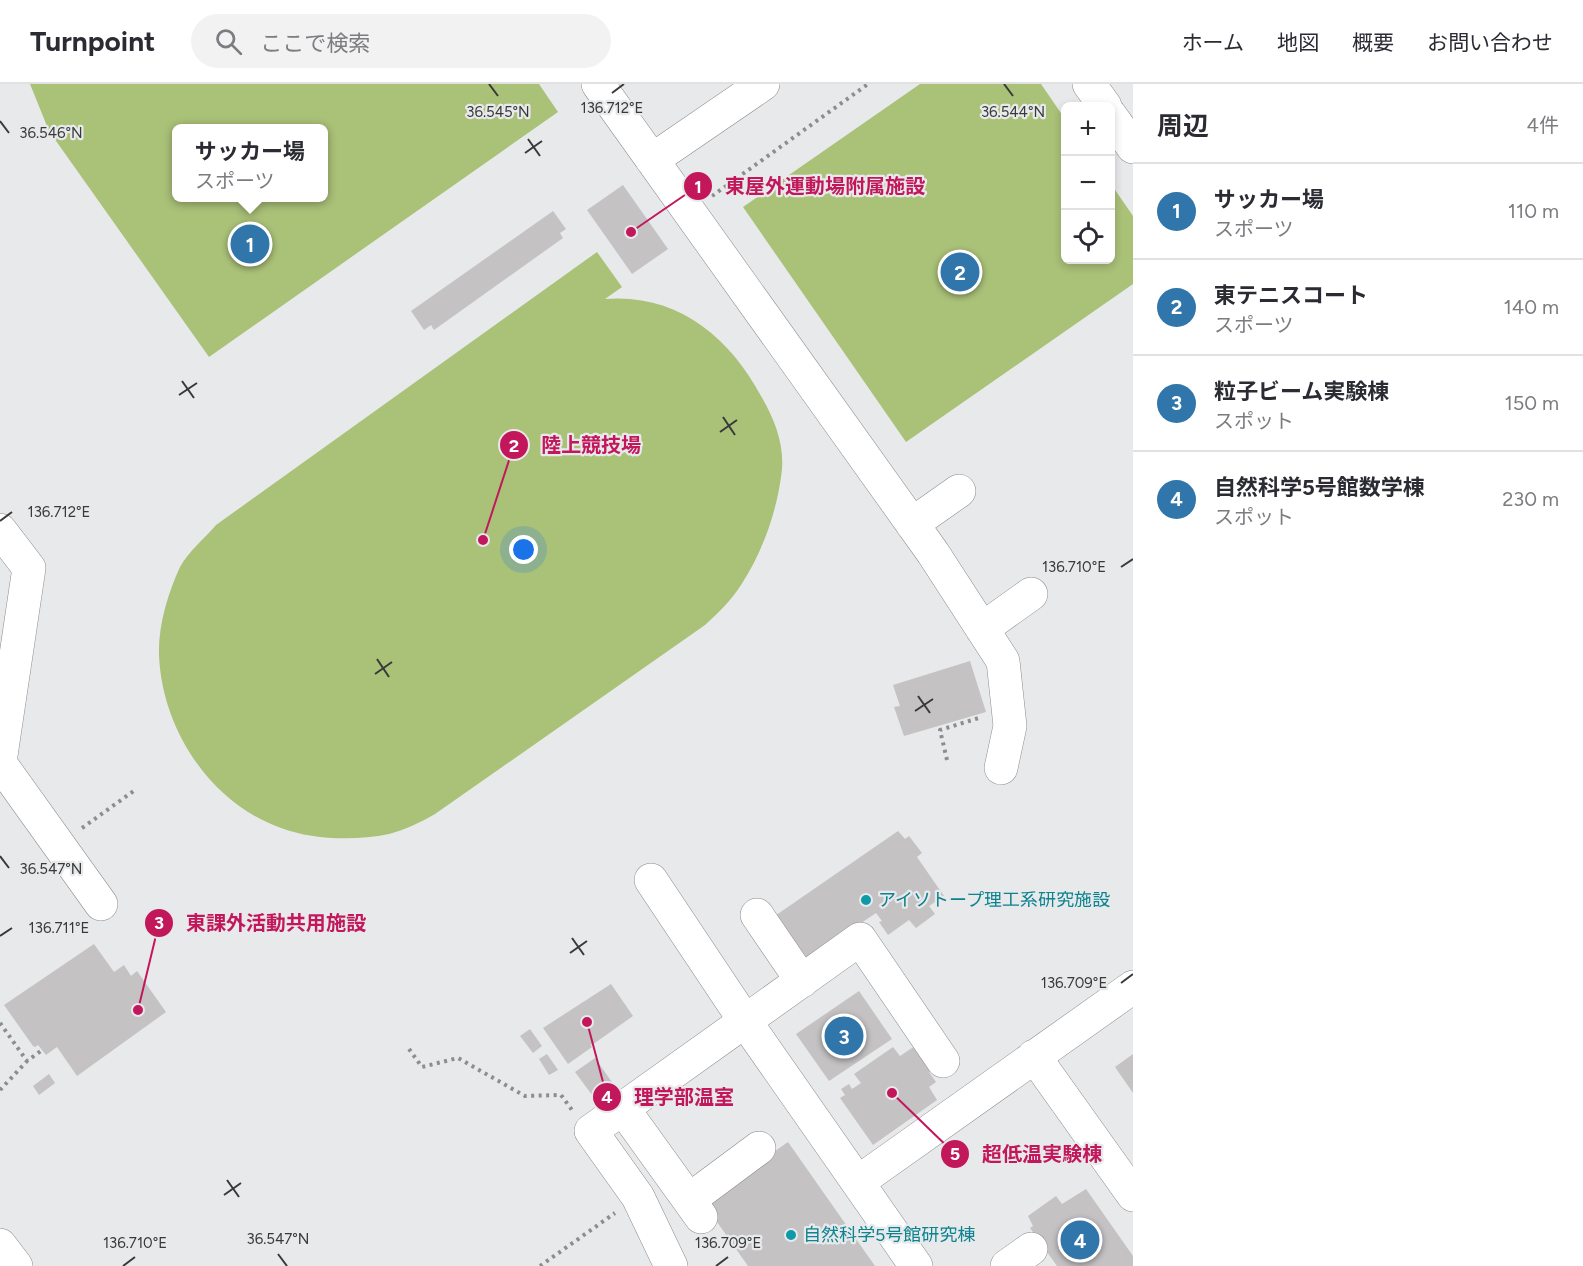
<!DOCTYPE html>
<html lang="ja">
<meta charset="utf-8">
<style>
:root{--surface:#fff;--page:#f2f2f3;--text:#2b2b33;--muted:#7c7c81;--line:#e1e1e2;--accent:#3076ab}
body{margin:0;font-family:Figtree,"Noto Sans JP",sans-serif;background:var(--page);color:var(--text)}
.controls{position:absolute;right:18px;top:18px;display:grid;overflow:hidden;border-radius:9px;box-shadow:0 3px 9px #0003}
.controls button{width:54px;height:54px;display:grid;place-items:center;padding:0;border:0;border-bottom:2px solid var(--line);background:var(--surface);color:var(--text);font:30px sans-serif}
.you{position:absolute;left:524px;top:466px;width:21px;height:21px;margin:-15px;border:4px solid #fff;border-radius:50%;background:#1a73e8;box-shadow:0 0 0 9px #1a73e833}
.badge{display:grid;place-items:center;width:39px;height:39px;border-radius:50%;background:var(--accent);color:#fff;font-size:20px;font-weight:700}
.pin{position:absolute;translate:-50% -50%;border:3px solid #fff;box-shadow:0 2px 6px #0006}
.popup{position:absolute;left:172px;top:40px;width:156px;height:78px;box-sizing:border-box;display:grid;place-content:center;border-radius:9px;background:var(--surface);filter:drop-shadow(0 2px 4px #0005);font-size:20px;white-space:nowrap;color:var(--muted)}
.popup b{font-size:22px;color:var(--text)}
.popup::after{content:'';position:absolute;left:50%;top:100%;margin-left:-12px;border:12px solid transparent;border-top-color:var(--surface)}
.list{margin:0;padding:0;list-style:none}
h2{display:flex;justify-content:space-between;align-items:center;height:78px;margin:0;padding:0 24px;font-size:26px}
h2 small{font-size:20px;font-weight:400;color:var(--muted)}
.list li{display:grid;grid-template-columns:39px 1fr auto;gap:18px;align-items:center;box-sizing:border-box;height:96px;padding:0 24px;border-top:2px solid var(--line)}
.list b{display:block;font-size:22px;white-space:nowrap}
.list p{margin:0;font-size:20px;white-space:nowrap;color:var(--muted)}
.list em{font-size:20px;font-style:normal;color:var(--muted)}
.icon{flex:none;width:33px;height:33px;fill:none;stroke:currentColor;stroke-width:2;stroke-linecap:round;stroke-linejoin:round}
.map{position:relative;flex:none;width:1133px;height:1182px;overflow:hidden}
header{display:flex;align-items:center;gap:36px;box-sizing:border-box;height:84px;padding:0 30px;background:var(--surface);border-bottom:2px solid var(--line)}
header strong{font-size:28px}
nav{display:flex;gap:33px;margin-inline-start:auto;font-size:21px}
.search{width:420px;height:54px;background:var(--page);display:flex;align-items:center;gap:15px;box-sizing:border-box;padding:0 21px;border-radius:33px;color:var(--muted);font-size:22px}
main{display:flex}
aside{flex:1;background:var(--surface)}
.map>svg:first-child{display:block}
</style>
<header>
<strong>Turnpoint</strong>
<div class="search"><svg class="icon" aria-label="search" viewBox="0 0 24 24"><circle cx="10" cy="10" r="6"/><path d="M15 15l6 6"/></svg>ここで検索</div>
<nav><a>ホーム</a><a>地図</a><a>概要</a><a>お問い合わせ</a></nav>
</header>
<main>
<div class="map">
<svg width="1133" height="1182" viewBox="0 0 1133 1182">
<rect width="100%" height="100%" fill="#e8e9eb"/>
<path fill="#aac178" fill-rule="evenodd" d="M30,0H539L558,28L209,273L49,47ZM176,45H324V114H176Z
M920,0H1041L1065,35L1066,176H1110L1111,100L1133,132V200L906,358L743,123Z
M597,168L622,203L605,215C676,209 729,252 761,312C774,334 784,359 782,385C778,424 763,468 741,501C731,517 718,529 705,541L435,730C421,738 405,746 389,750C355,757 313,756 281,744C210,719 162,645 159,571C158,542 168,509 180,483C188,468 205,454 216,441Z"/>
<path fill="#c4c2c3" d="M623,101L668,165L632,190L587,126Z
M553,127L566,145L560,149L563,154L434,246L431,241L424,246L411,227Z
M970,577L986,628L904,652L894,623L900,622L893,601Z
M898,747L905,755L909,752L922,769L917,773L944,812L929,822L935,830L916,844L909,836L888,851L879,838L882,837L876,829L800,880L769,836Z
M94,860L114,888L124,881L131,892L137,887L166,928L77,992L57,963L46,971L38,961L35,963L33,962L4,921Z
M611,900L633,932L592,961L590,960L592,963L568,980L543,944Z
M859,907L892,955L829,997L796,950Z
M530,945L542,962L533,969L520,952Z
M918,960L935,984L929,988L936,998L929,1003L937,1016L873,1061L840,1014L845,1011L841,1005L849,1000L852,1005L861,999L854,990L893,963L900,972Z
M547,970L558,986L549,991L539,975Z
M1133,970V1009L1115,983Z
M595,974L614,1001L595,1015L575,988Z
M49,990L55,999L39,1011L33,1002Z
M788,1058L875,1182H748L703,1118Z
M1086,1105L1133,1172V1182H1057L1030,1144L1033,1142L1028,1132L1056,1112L1062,1120Z"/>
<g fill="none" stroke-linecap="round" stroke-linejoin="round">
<g stroke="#8b8b8d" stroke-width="34">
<path id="minor" d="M598,0L933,469L1003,577L1010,642L1001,684
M1089,0L1105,22
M1110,31L1133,63
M652,76L763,0
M912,440L959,407
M0,446L29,484L0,678
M982,545L1031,510
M0,679L101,820
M651,796L745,937L916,1182
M757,831L802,897
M1034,972L1133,1111
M624,1026L701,1133
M858,1098L1133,903
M689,1116L759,1064
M0,1161L16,1182
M671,1182L638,1113L591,1047L860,855L943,977
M1007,1182L1031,1165"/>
</g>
<path stroke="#8c8d8e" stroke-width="4" stroke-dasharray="3 4.5" stroke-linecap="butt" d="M712,112L868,0
M947,676L940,646L982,633
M82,744L135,706
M0,939L27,977L42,966
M409,965L422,983L458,974L525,1012L561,1011L572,1026
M0,1006L27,977
M540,1182L615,1129"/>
<use href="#minor" stroke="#fff" stroke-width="33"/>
</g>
<path fill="none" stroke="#383939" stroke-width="2" d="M489,0L498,12M1004,0L1013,12M612,9L624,0M0,37L9,49M528,55L540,72M525,69L542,57M182,297L194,314M179,311L197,299M723,333L735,351M720,348L737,336M0,437L12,428M1121,483L1133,475M377,575L389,593M375,590L392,578M918,612L930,629M915,627L933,615M0,772L9,784M0,852L12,844M572,854L584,871M570,869L587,857M1121,899L1133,890M227,1096L239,1113M224,1111L241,1099M278,1170L287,1182M123,1182L135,1173M716,1182L728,1173"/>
<g fill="#0f9aa8" stroke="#e8e9eb" stroke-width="2">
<circle cx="866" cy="816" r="6"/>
<circle cx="791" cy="1151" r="6"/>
</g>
<g text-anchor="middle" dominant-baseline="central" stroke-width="4.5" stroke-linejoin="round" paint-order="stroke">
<g font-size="18" fill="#0d838f" stroke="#e8e9eb" text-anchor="start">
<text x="878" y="816">アイソトープ理工系研究施設</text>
<text x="803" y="1151">自然科学5号館研究棟</text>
</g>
</g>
<g font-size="15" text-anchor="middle" fill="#383939" stroke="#e8e9eb" stroke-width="4.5" stroke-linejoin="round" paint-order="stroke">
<text x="612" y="29">136.712°E</text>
<text x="498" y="33">36.545°N</text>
<text x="1013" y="33">36.544°N</text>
<text x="51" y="54">36.546°N</text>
<text x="59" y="433">136.712°E</text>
<text x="1074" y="488">136.710°E</text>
<text x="51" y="790">36.547°N</text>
<text x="59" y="849">136.711°E</text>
<text x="1074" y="904">136.709°E</text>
<text x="278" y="1160">36.547°N</text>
<text x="135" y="1164">136.710°E</text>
<text x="728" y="1164">136.709°E</text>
</g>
<path fill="none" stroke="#c2185b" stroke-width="2" d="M631 148L698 102M483 456L514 361M138 926L159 839M587 938L607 1013M892 1009L955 1070"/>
<g fill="#c2185b" stroke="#e8e9eb" stroke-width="2">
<circle cx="631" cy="148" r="6"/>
<circle cx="483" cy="456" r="6"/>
<circle cx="138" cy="926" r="6"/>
<circle cx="587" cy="938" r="6"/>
<circle cx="892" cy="1009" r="6"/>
<circle cx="698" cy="102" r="15"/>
<circle cx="514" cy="361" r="15"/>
<circle cx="159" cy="839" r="15"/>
<circle cx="607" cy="1013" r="15"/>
<circle cx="955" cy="1070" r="15"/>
</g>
<g font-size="18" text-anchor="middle" font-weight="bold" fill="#fff">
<text x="698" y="109">1</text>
<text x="514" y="368">2</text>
<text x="159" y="845">3</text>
<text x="607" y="1019">4</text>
<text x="955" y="1076">5</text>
</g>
<g font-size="20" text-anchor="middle" font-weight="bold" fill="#c2185b" stroke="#e8e9eb" stroke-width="4.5" stroke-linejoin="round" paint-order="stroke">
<text x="825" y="109">東屋外運動場附属施設</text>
<text x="591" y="368">陸上競技場</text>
<text x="276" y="846">東課外活動共用施設</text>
<text x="684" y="1020">理学部温室</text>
<text x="1042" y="1077">超低温実験棟</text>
</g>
</svg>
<div class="controls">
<button>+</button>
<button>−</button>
<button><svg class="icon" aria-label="locate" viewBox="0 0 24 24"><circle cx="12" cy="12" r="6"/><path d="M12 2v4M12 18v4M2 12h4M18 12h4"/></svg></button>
</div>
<div class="you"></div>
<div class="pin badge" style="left:250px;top:160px">1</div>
<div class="popup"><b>サッカー場</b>スポーツ</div>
<div class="pin badge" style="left:960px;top:188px">2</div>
<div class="pin badge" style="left:844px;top:952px">3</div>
<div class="pin badge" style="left:1080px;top:1156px">4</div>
</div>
<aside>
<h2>周辺<small>4件</small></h2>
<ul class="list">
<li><span class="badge">1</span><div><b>サッカー場</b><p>スポーツ</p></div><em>110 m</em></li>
<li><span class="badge">2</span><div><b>東テニスコート</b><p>スポーツ</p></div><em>140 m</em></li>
<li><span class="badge">3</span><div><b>粒子ビーム実験棟</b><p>スポット</p></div><em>150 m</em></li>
<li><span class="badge">4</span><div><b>自然科学5号館数学棟</b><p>スポット</p></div><em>230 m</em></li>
</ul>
</aside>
</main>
